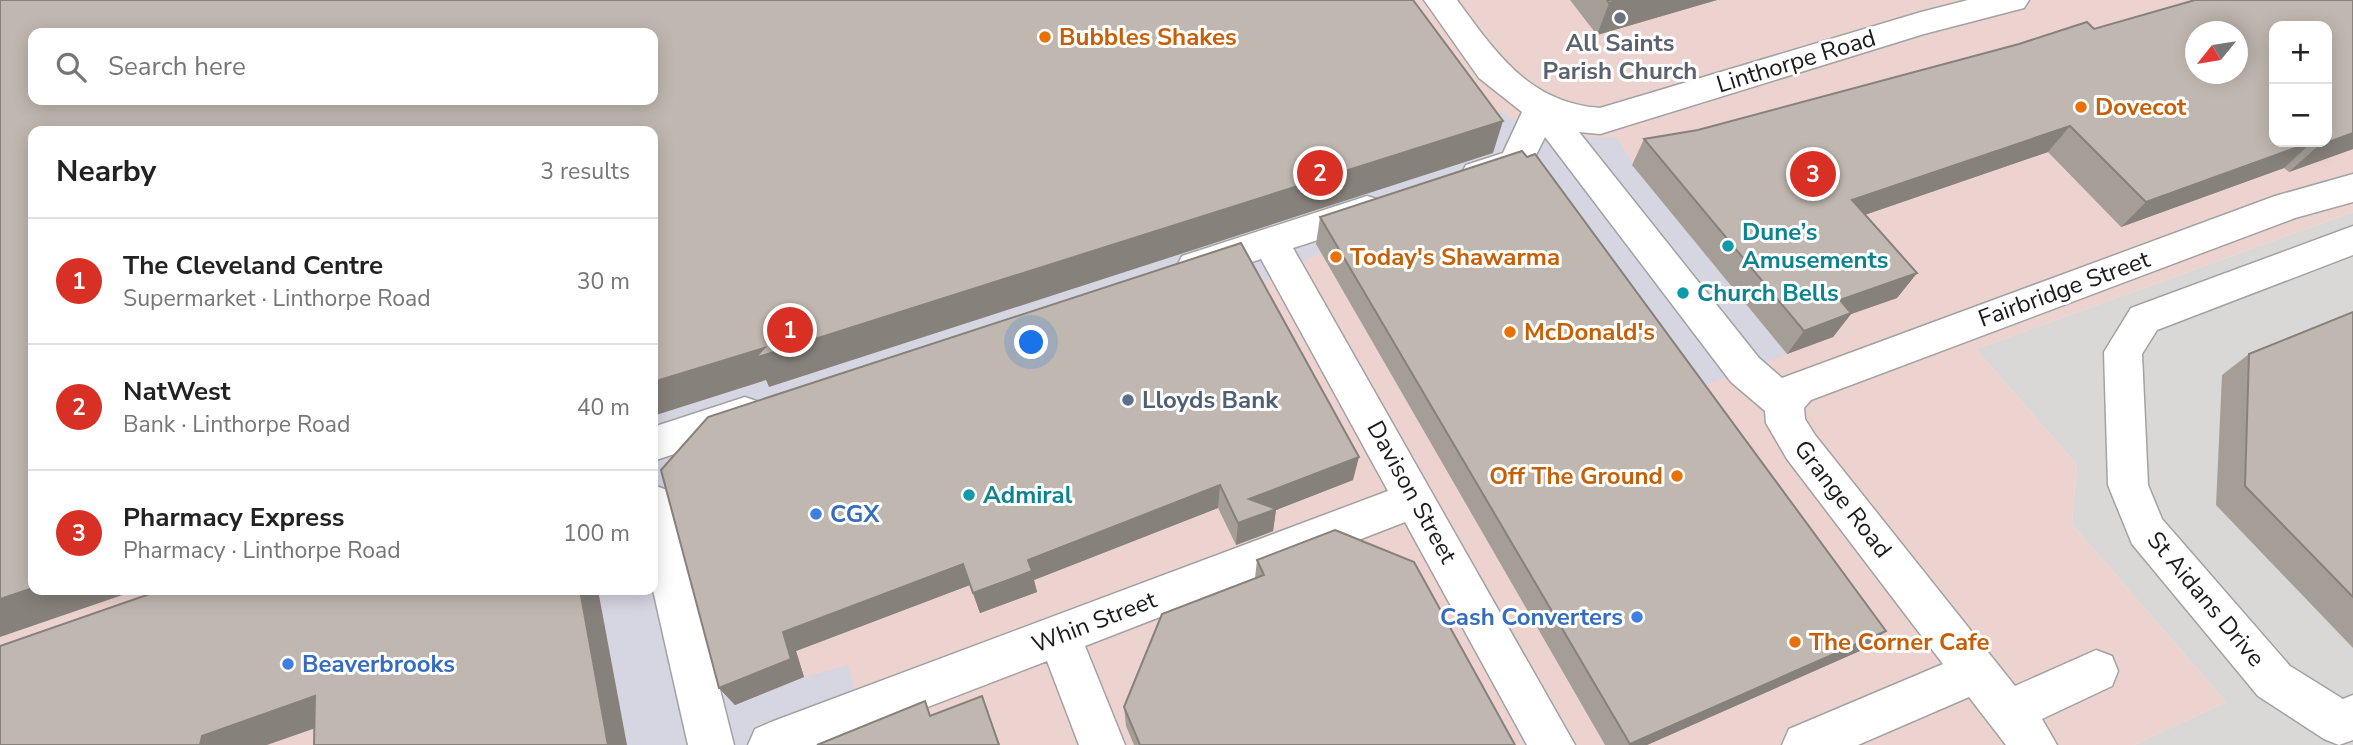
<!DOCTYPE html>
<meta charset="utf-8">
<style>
:root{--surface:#fff;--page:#f6f6f6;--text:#222;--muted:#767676;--line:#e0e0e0;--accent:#d93025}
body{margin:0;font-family:"Nunito Sans",sans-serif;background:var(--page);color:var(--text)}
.controls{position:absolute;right:21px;top:21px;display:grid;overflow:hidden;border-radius:14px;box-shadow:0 4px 18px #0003}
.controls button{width:63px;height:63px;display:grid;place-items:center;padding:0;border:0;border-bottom:2px solid var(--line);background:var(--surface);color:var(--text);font:35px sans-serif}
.compass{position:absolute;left:2185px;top:21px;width:63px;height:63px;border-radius:50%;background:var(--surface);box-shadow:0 4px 18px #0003;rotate:240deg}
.you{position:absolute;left:1032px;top:343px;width:24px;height:24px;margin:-18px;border:5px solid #fff;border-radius:50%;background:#1a73e8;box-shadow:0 0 0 10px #1a73e833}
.badge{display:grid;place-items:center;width:46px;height:46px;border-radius:50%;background:var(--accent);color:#fff;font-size:23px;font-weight:700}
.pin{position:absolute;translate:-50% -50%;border:4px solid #fff;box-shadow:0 2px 7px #0006}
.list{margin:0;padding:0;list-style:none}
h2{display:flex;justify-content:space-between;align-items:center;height:91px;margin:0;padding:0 28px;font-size:30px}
h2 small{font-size:23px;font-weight:400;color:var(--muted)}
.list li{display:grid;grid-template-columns:46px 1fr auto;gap:21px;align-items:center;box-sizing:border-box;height:126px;padding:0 28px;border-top:2px solid var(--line)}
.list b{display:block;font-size:26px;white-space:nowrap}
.list p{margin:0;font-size:23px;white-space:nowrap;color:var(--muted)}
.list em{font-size:23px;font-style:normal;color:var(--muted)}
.icon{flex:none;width:38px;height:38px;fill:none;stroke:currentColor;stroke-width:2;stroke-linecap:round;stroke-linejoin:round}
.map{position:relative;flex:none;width:2353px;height:745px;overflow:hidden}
.search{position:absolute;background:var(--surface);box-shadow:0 4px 18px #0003;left:28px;top:28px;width:630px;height:77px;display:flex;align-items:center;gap:18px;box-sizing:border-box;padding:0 24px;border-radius:14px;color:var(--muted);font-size:26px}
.panel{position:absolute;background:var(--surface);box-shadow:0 4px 18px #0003;left:28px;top:126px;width:630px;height:469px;border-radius:14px}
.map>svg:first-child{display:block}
</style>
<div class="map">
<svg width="2353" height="745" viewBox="0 0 2353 745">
<rect width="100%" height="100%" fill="#ece9e0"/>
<path fill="#d9d8d7" d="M2353,212V745H2134L2226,702L2072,524L2077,465L1976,349Z"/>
<path fill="#edd3cf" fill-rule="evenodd" d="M0,0H2353V212L1976,349L2077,465L2072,524L2226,702L2134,745H0ZM2274,26H2327V142H2274ZM2196,32H2238V74H2196ZM33,33H653V100H33ZM33,131H653V590H33Z"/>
<path fill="#d6d5e2" d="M1478,109L1500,112L1550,136L1617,138L1635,168L1787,354L1681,394L1389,229L1318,254L1250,289L1148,323L735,705L804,677L848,665L868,745H627L598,590H653V416Z"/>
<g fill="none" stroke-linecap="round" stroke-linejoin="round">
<g stroke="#a2a2a2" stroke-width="3">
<path id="minor" d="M1424,0H1457C1496,53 1529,103 1600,108L1921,12L1968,0H2029L2024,8L1924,34L1600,134L1579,132L1759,358L1782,378L2275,196L2353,174V202L2295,218L1811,400L1804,408L1805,419L1815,435L2015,686L2096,650L2112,656L2118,671L2112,686L2042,719L2057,745H2006L1969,697L1858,745H1782L1789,729L1943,664L1787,459L1766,423L1765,411L1731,382L1545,137L1528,171L1478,187L1466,183L1461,174L1466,165L1503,153L1522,112L1479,78Z
M1367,196L1380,200L1385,210L1380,220L1293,248L1575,745H1527L1405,522L1085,646L1125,745H1079L1047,661L829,745H748L755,729L771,722L1388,491L1261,259L1195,281L1182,276L1177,266L1182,256Z
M2353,226V255L2157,330L2142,354L2148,485L2162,519L2290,666L2343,699L2353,695V740L2339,745L2324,739L2258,696L2132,544L2108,485L2104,352L2131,308Z
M745,397L759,402L765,414L759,426L653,461V427Z
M653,485L667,490L673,503L734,745H688L653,590Z"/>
</g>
<use href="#minor" fill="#fff" fill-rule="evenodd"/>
</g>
<path fill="#a59e97" d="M1570,0H1717L1597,35Z
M2353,0V149L2289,172L2284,168L2121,227L2048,152L1865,215L1917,273L1897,298L1851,314L1833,337L1787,354L1632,165L1644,139L1698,130L2094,29Z
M1320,217L1862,650L1647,745H1605L1316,244Z
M2353,312V648L2216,505L2222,375L2249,354Z
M661,470L1353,480L1276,510L1273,531L1236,545L1218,508L1034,580L1037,592L980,613L970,585L796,651L804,677L735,705L719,688Z
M1257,560L1515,745H1134L1126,726L1124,707L1255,578Z"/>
<path fill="#86817b" d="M1619,0H1717L1597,35L1609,3Z
M1503,121L1493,153L769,387L766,380L653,416V382Z
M2070,126L2048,152L1835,225L1852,200Z
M2353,133V149L2289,172L2318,146Z
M2312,142L2284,168L2121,227L2146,202Z
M1917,273L1897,298L1851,314L1833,337L1787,354L1804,331L1840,300Z
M1359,457L1353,480L1276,510L1273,531L1236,545L1238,523L1249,499Z
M1220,485L1218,508L1034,580L1037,592L980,613L973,593L1028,560Z
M963,564L970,585L796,651L804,677L735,705L719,688L783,632Z
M33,588V590H137L0,637V599Z
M580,590H598L627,745H608Z
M1886,631L1862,650L1647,745H1628Z
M315,696L350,716L267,745H200L202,736Z"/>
<path fill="#c0b8b0" stroke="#86817b" stroke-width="2" fill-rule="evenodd" d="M0,0H1413L1503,121L755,358L764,348L653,382V131H33V588L0,599ZM33,33H653V100H33Z
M1607,0H1619L1609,3Z
M2195,0H2353V133L2318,146L2313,142H2327V26H2274V142H2312L2146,202L2070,126L1852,200L1917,273L1840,300L1851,313L1804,331L1644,139L1698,130L2019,44L2087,22L2094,29ZM2195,32H2237V74H2195Z
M1522,151L1527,157L1535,154L1886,631L1630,744L1320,217Z
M1241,243L1359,457L1249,499L1276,509L1238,523L1220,485L1028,560L1032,571L973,593L963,564L783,632L791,659L719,688L661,470L708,417Z
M2353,312V597L2245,486L2249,354Z
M1335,530L1414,562L1515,745H1140L1124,707L1162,614L1264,575L1257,560Z
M161,590H580L608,745H314L315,696L202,736L200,745H0V646Z
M982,696L999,745H817L925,701L930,716Z"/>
<circle fill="#6b7280" stroke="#fff" stroke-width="2.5" cx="1620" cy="18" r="7"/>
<g fill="#e8710a" stroke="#fff" stroke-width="2.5">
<circle cx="1045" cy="37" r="7"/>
<circle cx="2081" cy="107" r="7"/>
<circle cx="1336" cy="257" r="7"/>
<circle cx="1510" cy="332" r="7"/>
<circle cx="1677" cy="476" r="7"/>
<circle cx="1795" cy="642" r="7"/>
</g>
<g fill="#0f9aa8" stroke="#fff" stroke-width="2.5">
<circle cx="1728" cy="246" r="7"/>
<circle cx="1683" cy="293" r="7"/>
<circle cx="969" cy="495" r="7"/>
</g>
<circle fill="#5c6f8a" stroke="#fff" stroke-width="2.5" cx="1128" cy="400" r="7"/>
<g fill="#3f7fe0" stroke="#fff" stroke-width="2.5">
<circle cx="816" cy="514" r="7"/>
<circle cx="1637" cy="617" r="7"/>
<circle cx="288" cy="664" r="7"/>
</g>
<g text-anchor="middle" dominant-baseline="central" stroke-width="6" stroke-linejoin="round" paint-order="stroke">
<g font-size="24" font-weight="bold" fill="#c56008" stroke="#fff" text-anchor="start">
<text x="1059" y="37">Bubbles Shakes</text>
<text x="2095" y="107">Dovecot</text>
<text x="1350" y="257">Today's Shawarma</text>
<text x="1524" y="332">McDonald's</text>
<text x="1663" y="476" text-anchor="end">Off The Ground</text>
<text x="1809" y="642">The Corner Cafe</text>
</g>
<g font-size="24" font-weight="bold" fill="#5b616d" stroke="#fff">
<text x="1620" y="43">All Saints<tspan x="1620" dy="28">Parish Church</tspan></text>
</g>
<g font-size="24" fill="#1b1b1b" stroke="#fff">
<text transform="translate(1796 61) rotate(-17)">Linthorpe Road</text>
<text transform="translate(2064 289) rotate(-20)">Fairbridge Street</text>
<text transform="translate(1412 492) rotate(61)">Davison Street</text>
<text transform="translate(1843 499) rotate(52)">Grange Road</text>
<text transform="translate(2206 599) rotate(50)">St Aidans Drive</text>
<text transform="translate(1094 622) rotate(-21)">Whin Street</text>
</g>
<g font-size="24" font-weight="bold" fill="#0d838f" stroke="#fff" text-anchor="start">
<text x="1742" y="232">Dune’s<tspan x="1742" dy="28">Amusements</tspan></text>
<text x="1697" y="293">Church Bells</text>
<text x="983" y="495">Admiral</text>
</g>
<g font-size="24" font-weight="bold" fill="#4e5e75" stroke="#fff" text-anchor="start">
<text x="1142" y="400">Lloyds Bank</text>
</g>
<g font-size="24" font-weight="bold" fill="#366cbe" stroke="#fff" text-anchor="start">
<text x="830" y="514">CGX</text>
<text x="1623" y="617" text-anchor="end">Cash Converters</text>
<text x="302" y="664">Beaverbrooks</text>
</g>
</g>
</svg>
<div class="controls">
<button>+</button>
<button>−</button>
</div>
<svg class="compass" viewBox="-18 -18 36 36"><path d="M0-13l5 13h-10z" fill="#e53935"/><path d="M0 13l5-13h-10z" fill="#767676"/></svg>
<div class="you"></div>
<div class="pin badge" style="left:790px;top:330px">1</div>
<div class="pin badge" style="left:1320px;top:173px">2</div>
<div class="pin badge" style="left:1813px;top:174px">3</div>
<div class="search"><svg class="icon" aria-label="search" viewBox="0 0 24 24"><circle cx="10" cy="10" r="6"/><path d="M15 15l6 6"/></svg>Search here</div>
<section class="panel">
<h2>Nearby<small>3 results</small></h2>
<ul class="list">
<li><span class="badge">1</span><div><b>The Cleveland Centre</b><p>Supermarket · Linthorpe Road</p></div><em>30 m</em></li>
<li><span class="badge">2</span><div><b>NatWest</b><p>Bank · Linthorpe Road</p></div><em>40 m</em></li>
<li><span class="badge">3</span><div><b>Pharmacy Express</b><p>Pharmacy · Linthorpe Road</p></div><em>100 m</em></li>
</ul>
</section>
</div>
